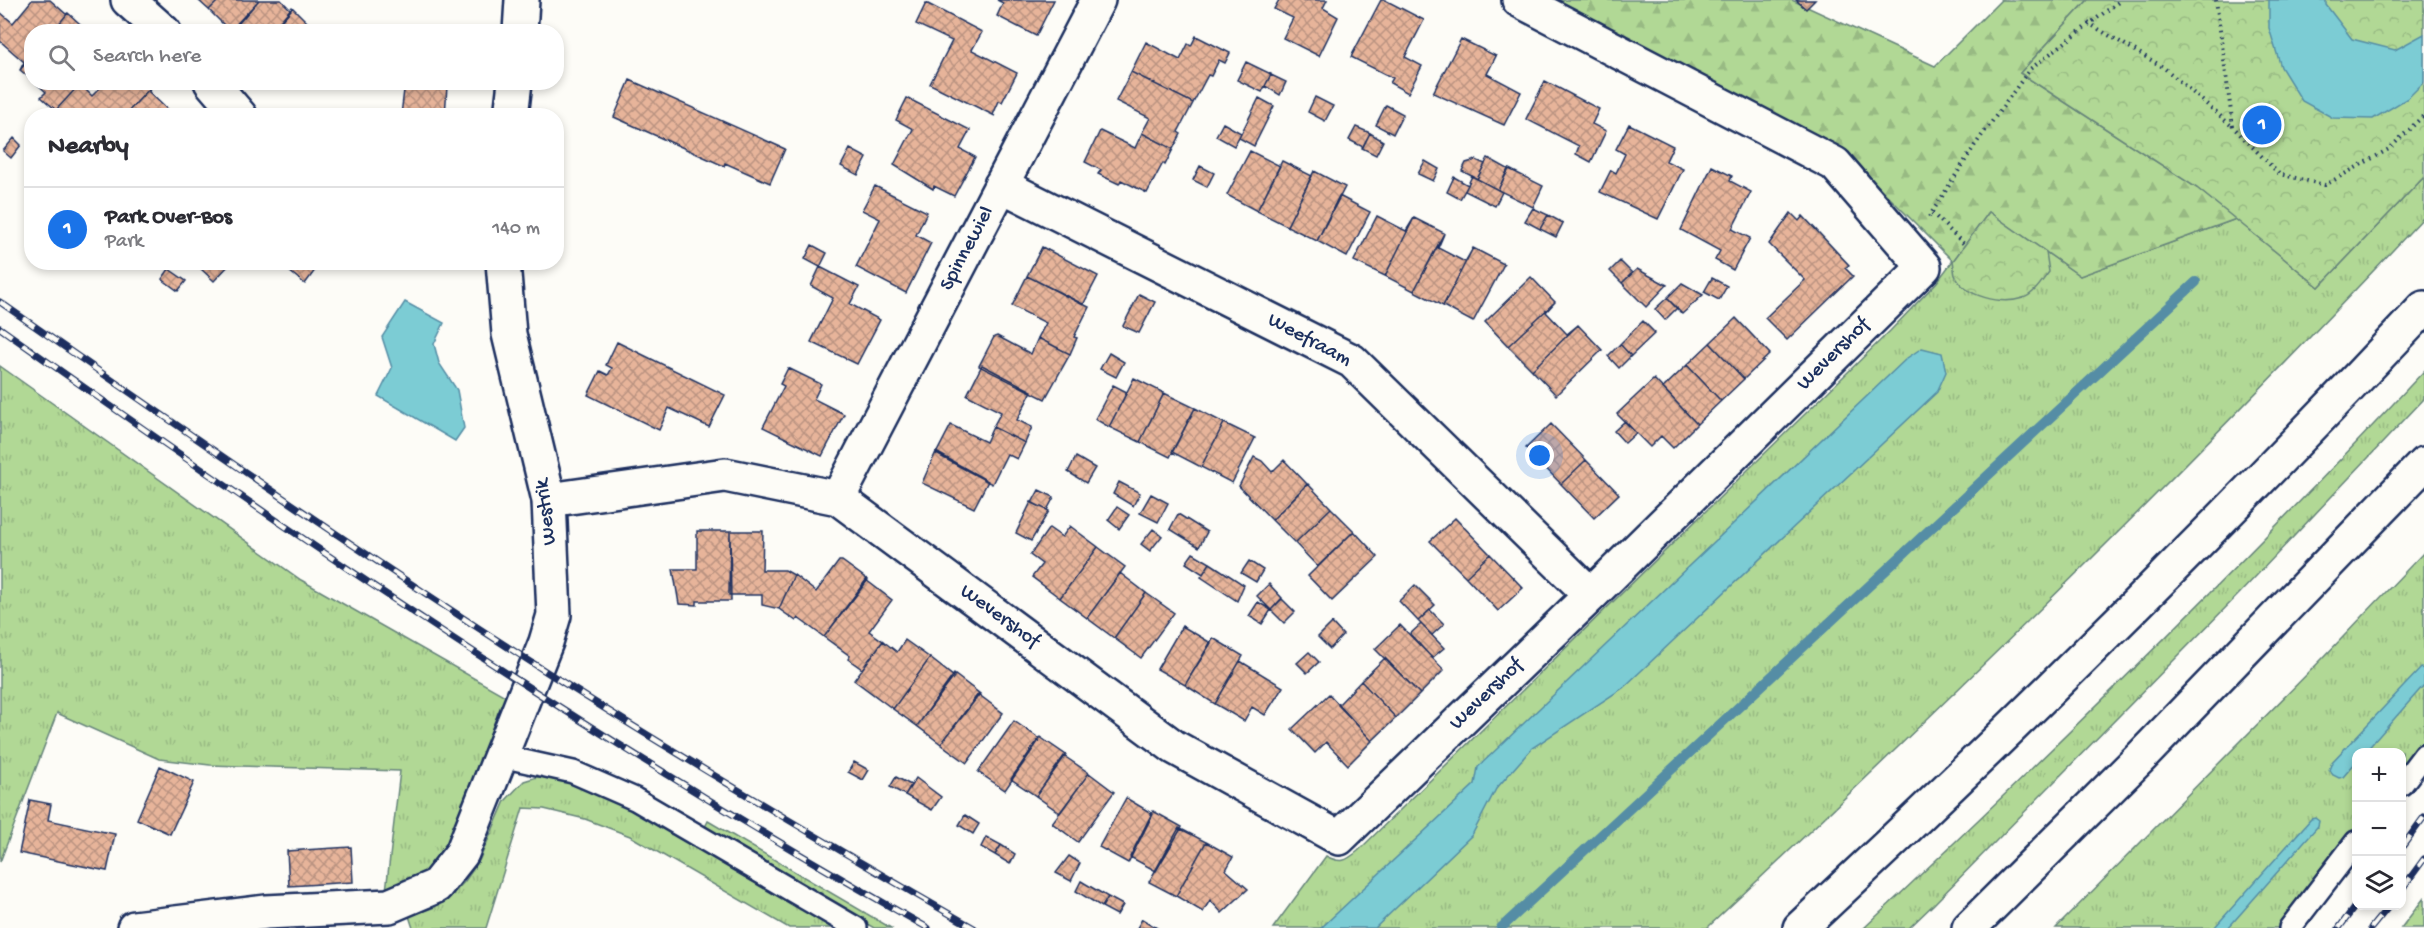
<!DOCTYPE html>
<meta charset="utf-8">
<style>
:root{--surface:#fff;--page:#f7f7f7;--text:#2b2b33;--muted:#7c7c81;--line:#e1e1e2;--accent:#1a73e8}
body{margin:0;font-family:"Gochi Hand",sans-serif;background:var(--page);color:var(--text)}
.controls{position:absolute;right:18px;bottom:18px;display:grid;overflow:hidden;border-radius:12px;box-shadow:0 3px 9px #0003}
.controls button{width:54px;height:54px;display:grid;place-items:center;padding:0;border:0;border-bottom:2px solid var(--line);background:var(--surface);color:var(--text);font:30px sans-serif}
.you{position:absolute;left:1540px;top:456px;width:21px;height:21px;margin:-15px;border:4px solid #fff;border-radius:50%;background:#1a73e8;box-shadow:0 0 0 9px #1a73e833}
.badge{display:grid;place-items:center;width:39px;height:39px;border-radius:50%;background:var(--accent);color:#fff;font-size:20px;font-weight:700}
.pin{position:absolute;translate:-50% -50%;border:3px solid #fff;box-shadow:0 2px 6px #0006}
.list{margin:0;padding:0;list-style:none}
h2{display:flex;justify-content:space-between;align-items:center;height:78px;margin:0;padding:0 24px;font-size:26px}
h2 small{font-size:20px;font-weight:400;color:var(--muted)}
.list li{display:grid;grid-template-columns:39px 1fr auto;gap:18px;align-items:center;box-sizing:border-box;height:84px;padding:0 24px;border-top:2px solid var(--line)}
.list b{display:block;font-size:22px;white-space:nowrap}
.list p{margin:0;font-size:20px;white-space:nowrap;color:var(--muted)}
.list em{font-size:20px;font-style:normal;color:var(--muted)}
.icon{flex:none;width:33px;height:33px;fill:none;stroke:currentColor;stroke-width:2;stroke-linecap:round;stroke-linejoin:round}
.map{position:relative;flex:none;width:2424px;height:928px;overflow:hidden}
.search{position:absolute;background:var(--surface);box-shadow:0 3px 9px #0003;left:24px;top:24px;width:540px;height:66px;display:flex;align-items:center;gap:15px;box-sizing:border-box;padding:0 21px;border-radius:24px;color:var(--muted);font-size:22px}
.panel{position:absolute;background:var(--surface);box-shadow:0 3px 9px #0003;left:24px;top:108px;width:540px;height:162px;border-radius:24px}
.map>svg:first-child{display:block}
</style>
<div class="map">
<svg width="2424" height="928" viewBox="0 0 2424 928">
<defs>
<pattern id="grass-tufts" width="24" height="20" patternUnits="userSpaceOnUse" patternTransform="scale(1.5)"><rect width="24" height="20" fill="#b1d895"/><path d="M3 7l-1-3M5 7V3M7 7l1-3M15 17l-1-3M17 17v-4M19 17l1-3" fill="none" stroke="#98ba83"/></pattern>
<pattern id="forest-firs" width="22" height="20" patternUnits="userSpaceOnUse" patternTransform="scale(1.5)"><rect width="22" height="20" fill="#b1d895"/><path d="M5 1l3.5 6h-7zM16 11l3.5 6h-7z" fill="#98ba83"/></pattern>
<pattern id="park-crowns" width="20" height="18" patternUnits="userSpaceOnUse" patternTransform="scale(1.5)"><rect width="20" height="18" fill="#b1d895"/><path d="M2 6a3 3 0 1 1 6 0M12 15a3 3 0 1 1 6 0" fill="none" stroke="#98ba83"/></pattern>
<pattern id="building-cross-hatch" width="8" height="8" patternUnits="userSpaceOnUse" patternTransform="scale(1.5)"><rect width="8" height="8" fill="#e7b49a"/><path d="M0 0l8 8M0 8l8-8" fill="none" stroke="#ba9381"/></pattern>
</defs>
<rect width="100%" height="100%" fill="#fdfcf7"/>
<filter id="ink" filterUnits="userSpaceOnUse"><feTurbulence type="fractalNoise" baseFrequency=".0167" numOctaves="2"/><feDisplacementMap in="SourceGraphic" scale="12" xChannelSelector="R" yChannelSelector="G"/><feConvolveMatrix kernelMatrix="1 2 1 2 8 2 1 2 1" color-interpolation-filters="sRGB"/></filter>
<g filter="url(#ink)">
<path fill="url(#grass-tufts)" stroke="#66847a" stroke-width="1.5" d="M2424,177V217C2194,463 1953,698 1707,928H1273L1326,856C1341,864 1346,861 1358,851L1890,331L1937,282L1989,212L2080,276L2236,219L2319,287Z
M0,366L301,580L507,697L448,846C428,874 419,881 386,891L400,771L210,765L159,759L57,713L0,862Z
M2424,371V399L2240,593L1934,904L1909,928H1864C2056,748 2244,564 2424,371Z
M2424,552V743L2402,772V752H2356V831L2281,928H2056L2323,658Z
M537,777C584,775 676,833 718,858C758,882 797,905 836,928H789L630,836L585,819L544,809L523,808L486,928H413L409,916L435,907L451,896L465,881L479,861L505,801L524,781Z
M708,821L891,928H874L705,827Z
M2424,898V928H2401Z"/>
<path fill="url(#forest-firs)" stroke="#66847a" stroke-width="1.5" d="M1544,0H1792L1935,66L2001,0H2088L2020,73L2197,188L2236,219L2080,276L1989,212L1953,261L1848,156Z"/>
<path fill="url(#park-crowns)" stroke="#66847a" stroke-width="1.5" d="M2088,0H2424V177L2319,287L2197,188L2020,73Z
M1989,212L2046,252L2049,272C2042,281 2034,295 2023,298C2002,305 1964,297 1955,275C1954,272 1954,265 1953,261Z"/>
<path fill="#7bccd4" stroke="#558da5" stroke-width="1.5" d="M2269,0H2326V5L2352,39L2395,50L2424,34V82L2408,98L2373,119L2333,118L2302,101L2281,67L2269,28Z
M405,302L444,323L434,344L439,363L457,390L464,428L455,441L378,396L392,368L382,337Z
M1922,348L1942,353L1946,372L1937,392L1623,688L1532,748L1496,789L1472,835L1375,928H1321L1475,784L1478,767L1907,358Z
M2421,668L2424,669V685L2365,752H2356V762L2343,777L2339,778L2333,775L2329,770L2332,762Z
M2315,818L2319,821L2318,826L2228,928H2214L2311,819Z"/>
<g fill="none" stroke-linecap="round" stroke-linejoin="round">
<path stroke="#558da5" stroke-width="10" d="M1501,928L2196,282"/>
</g>
<path fill="url(#building-cross-hatch)" stroke="#1b2f5e" stroke-width="1.5" d="M32,0H50L66,14L68,13L52,32H32V56L20,70L24,62L0,41V12L13,23Z
M198,0H219L209,10Z
M219,0H259L230,31L209,10Z
M259,0H281L291,10L271,32H231Z
M997,0H1054L1036,36L997,16L1003,3Z
M1279,0H1327L1323,8L1338,17L1319,56L1283,38L1293,18L1274,9Z
M1381,0H1385L1424,20L1405,57L1422,66L1408,93L1390,83L1393,78L1351,57Z
M1796,0H1815L1806,9Z
M926,3L982,32L972,50L1017,73L1002,102L999,101L993,115L995,116L930,84L952,41L916,24Z
M292,7L316,31V32H271Z
M68,13L89,32H52Z
M1196,36L1230,53L1225,63L1219,60L1211,76L1208,75L1193,103L1131,72L1146,42L1180,60L1188,44L1191,46Z
M1461,39L1496,56L1487,74L1521,92L1504,125L1433,93Z
M32,56V80L20,70Z
M1246,62L1271,74L1262,92L1237,80Z
M1131,72L1193,103L1178,132L1181,134L1173,149L1142,133L1150,118L1116,101Z
M1271,75L1286,82L1280,95L1265,86Z
M630,80L785,149L770,183L725,163L724,166L614,117Z
M1545,81L1599,109L1592,124L1606,131L1591,162L1576,154L1579,146L1526,119Z
M35,82H78L80,84L56,110L41,97L46,92Z
M106,82H144L150,88L124,116H61L56,110L80,84L92,96Z
M405,82H438L437,85L447,86L445,116H384V113L401,115Z
M150,88L149,92L174,116H124Z
M1315,97L1333,106L1325,121L1308,112Z
M907,98L970,130L960,149L975,157L954,196L934,186L933,189L894,165L913,129L896,120Z
M1259,98L1274,106L1254,146L1239,138Z
M1386,105L1403,114L1393,134L1376,125Z
M1223,123L1241,133L1234,146L1216,136Z
M1629,124L1673,146L1666,161L1683,169L1658,219L1600,192L1611,170L1616,173L1625,154L1616,149Z
M1356,127L1370,133L1363,147L1349,140Z
M1100,131L1135,148L1142,133L1173,149L1165,165L1163,163L1147,193L1121,180L1119,184L1098,174L1101,170L1085,162Z
M1370,133L1383,141L1376,155L1362,148Z
M14,138L21,145L11,158L3,151Z
M850,149L867,158L858,175L841,166Z
M1250,151L1280,166L1257,211L1227,195Z
M1488,158L1508,169L1498,190L1477,179Z
M1476,160L1485,164L1477,179L1462,171L1466,163Z
M1282,161L1312,176L1287,226L1257,211Z
M1425,161L1439,169L1433,181L1418,174Z
M1200,166L1214,173L1207,187L1193,180Z
M1712,166L1732,176L1730,181L1751,192L1732,229L1750,238L1733,270L1715,260L1720,251L1681,230Z
M1509,169L1543,186L1533,207L1498,190Z
M1314,171L1345,187L1317,241L1287,226Z
M1472,176L1502,192L1495,206L1465,191Z
M1454,177L1468,185L1460,199L1447,192Z
M875,186L927,212L916,235L931,243L906,293L856,267L880,219L862,210Z
M1339,196L1370,212L1347,257L1317,241Z
M1533,208L1548,215L1540,229L1525,221Z
M1791,213L1799,221L1803,216L1849,265L1845,268L1853,276L1787,340L1765,318L1805,280L1769,244Z
M1548,215L1563,223L1556,237L1540,229Z
M1377,216L1406,231L1414,218L1385,276L1354,261Z
M1414,218L1444,233L1414,291L1385,276Z
M1444,234L1438,248L1465,262L1473,248L1443,306L1414,291Z
M812,245L827,253L820,267L805,259Z
M1042,247L1098,276L1083,305L1027,276Z
M1473,248L1504,264L1473,322L1443,306Z
M1620,261L1632,273L1622,283L1610,271Z
M206,262H232L214,281L200,268Z
M278,262H321L305,284Z
M820,267L859,287L850,304L880,320L857,364L811,342L833,298L811,286Z
M169,269L186,281L178,291L162,279Z
M1637,269L1667,285L1646,307L1622,283Z
M1027,276L1089,307L1074,337L1077,338L1070,354L1038,338L1046,323L1012,306Z
M1531,277L1555,302L1508,346L1485,322Z
M1712,278L1727,286L1719,300L1704,292Z
M1682,283L1703,295L1682,314L1667,298Z
M1139,294L1155,302L1139,333L1123,326Z
M1667,298L1677,308L1665,320L1655,309Z
M1555,302L1546,312L1567,334L1578,325L1532,370L1508,346Z
M1736,318L1770,354L1744,379L1710,343Z
M1643,321L1655,333L1631,356L1620,344Z
M1578,325L1602,350L1556,395L1532,370Z
M997,336L1031,354L1038,338L1070,354L1045,399L979,366L994,337Z
M617,342L725,395L709,427L669,408L659,430L588,395L600,371L608,375L612,368L606,365Z
M1710,343L1744,379L1721,401L1687,365Z
M1620,344L1631,356L1619,368L1608,356Z
M1109,353L1124,362L1116,377L1100,369Z
M982,365L1032,391L1017,420L1032,427L1025,443L993,427L1001,412L967,395Z
M1687,365L1721,401L1697,424L1663,388Z
M788,368L821,384L814,399L844,414L822,456L763,427L784,386L780,384Z
M1134,378L1164,393L1140,442L1109,427Z
M1654,379L1697,424L1673,448L1661,436L1650,447L1617,414Z
M1113,385L1127,392L1109,427L1095,419Z
M1164,393L1195,408L1170,457L1140,442Z
M1195,408L1224,423L1201,467L1172,452Z
M1625,421L1636,433L1625,443L1614,431Z
M1224,423L1255,438L1232,483L1201,467Z
M1551,424L1586,460L1561,484L1526,448Z
M951,425L986,442L993,427L1025,443L1017,459L1007,454L992,484L936,454Z
M936,452L988,481L974,508L922,483Z
M1076,457L1095,468L1086,483L1068,472Z
M1254,457L1262,461L1272,472L1284,460L1307,484L1272,520L1239,486Z
M1586,460L1619,494L1594,518L1561,484Z
M1119,482L1140,493L1133,506L1113,494Z
M1308,484L1331,508L1295,543L1272,520Z
M1039,490L1054,497L1047,510L1032,503Z
M1151,494L1168,503L1158,522L1140,513Z
M1031,502L1049,511L1031,541L1016,533Z
M1117,507L1129,515L1119,529L1108,520Z
M1331,508L1354,531L1318,567L1295,543Z
M1178,514L1207,532L1199,547L1170,529Z
M1455,518L1490,554L1466,577L1430,541Z
M1070,526L1098,547L1060,598L1032,577L1042,564L1030,555L1049,528L1062,537Z
M1153,529L1162,536L1150,551L1141,544Z
M697,531H730L731,601H697V605L679,604L673,569H697Z
M730,531H763L762,570H785L794,575L779,609L762,605V595H729Z
M1354,531L1378,557L1332,601L1308,576Z
M1098,547L1125,567L1087,618L1060,598Z
M1193,553L1210,563L1203,574L1186,563Z
M1490,554L1523,588L1498,611L1466,577Z
M839,561H842L868,580L824,637L798,618L796,621L779,609L794,575L816,592Z
M1249,561L1263,570L1256,582L1241,573Z
M1210,563L1244,585L1237,601L1201,577Z
M1120,573L1146,593L1114,638L1087,618Z
M866,580L892,600L869,631L883,641L862,669L848,659L850,656L824,637Z
M1269,584L1282,598L1271,610L1257,596Z
M1415,585L1435,605L1418,621L1399,601Z
M1146,593L1174,613L1141,658L1114,638Z
M1282,599L1295,612L1284,623L1271,610Z
M1258,602L1271,610L1262,624L1249,616Z
M1430,610L1444,624L1432,635L1418,621Z
M1332,623L1343,635L1330,649L1318,637Z
M1421,624L1444,648L1432,658L1410,634Z
M1400,625L1444,670L1420,694L1375,649Z
M1182,626L1211,643L1185,685L1157,669Z
M1213,638L1243,656L1215,704L1185,685Z
M905,640L930,658L893,709L854,680L883,641L897,652Z
M1309,652L1319,662L1307,673L1297,663Z
M930,658L954,677L917,726L893,709Z
M1385,658L1420,694L1396,718L1361,681Z
M1240,661L1283,687L1265,715L1252,707L1244,721L1215,704Z
M954,674L980,694L941,744L917,726Z
M1361,681L1396,718L1372,741L1338,705Z
M978,694L1003,713L967,763L941,744Z
M1329,694L1372,741L1348,765L1326,742L1315,753L1292,729Z
M1014,721L1040,739L1005,790L978,772Z
M1040,737L1066,755L1036,796L1011,779Z
M1064,756L1089,773L1060,813L1036,796Z
M854,762L869,770L863,780L848,772Z
M160,766L194,782L170,834L137,819Z
M1089,773L1114,792L1078,842L1052,823Z
M896,777L911,785L905,795L890,787Z
M916,778L941,797L932,810L905,795Z
M1126,798L1153,814L1128,863L1099,847Z
M30,800L51,804L48,820L115,834L107,871L19,853Z
M1153,811L1182,827L1156,871L1130,857Z
M965,815L979,824L973,834L959,825Z
M1179,828L1206,842L1176,896L1149,882Z
M986,837L1001,845L995,855L981,847Z
M1206,842L1233,857L1226,870L1248,889L1222,913L1210,900L1203,912L1176,896Z
M1001,845L1015,854L1010,864L995,855Z
M351,847L353,882L289,886L287,851Z
M1069,856L1080,863L1071,881L1056,873Z
M1081,881L1108,897L1102,907L1076,891Z
M1108,897L1123,905L1117,915L1102,907Z
M1142,919L1157,928H1137Z"/>
<g fill="none" stroke-linecap="round" stroke-linejoin="round">
<g stroke="#1b2f5e" stroke-width="26">
<path id="service" d="M501,756L573,772L635,799L856,928
M2402,784L2424,755
M2290,928L2356,842"/>
</g>
<g stroke="#1b2f5e" stroke-width="38">
<path id="minor" d="M128,0L164,32
M211,82L240,116
M1001,185L1352,361L1591,595
M838,498L1098,0
M549,500L725,475L838,498L1174,747L1339,838L1591,595L1924,267L1835,164L1519,0"/>
</g>
<g stroke="#1b2f5e" stroke-width="38">
<path id="tertiary" d="M520,32L522,0
M511,116L515,82
M134,928L266,912L389,906L436,886L462,853L546,642L554,615L549,500L509,334L503,262"/>
</g>
<g stroke="#1b2f5e" stroke-width="38">
<path id="motorway" d="M1800,928C2015,728 2223,522 2424,308
M1969,928L2142,756L2424,464"/>
</g>
<path stroke="#1b2f5e" stroke-width="4" stroke-dasharray="1.5 4.5" stroke-linecap="butt" d="M2216,0L2233,127L2279,174L2325,185L2389,149L2424,115
M2088,23L2163,67L2233,127
M1932,213L1965,245
M1929,217L1975,145L2030,69L2121,0"/>
<use href="#service" stroke="#fdfcf7" stroke-width="21"/>
<use href="#minor" stroke="#fdfcf7" stroke-width="33"/>
<use href="#tertiary" stroke="#fdfcf7" stroke-width="33"/>
<use href="#motorway" stroke="#fdfcf7" stroke-width="33"/>
<g stroke="#1b2f5e" stroke-width="7">
<path id="rail" d="M0,302C186,432 373,562 564,683C699,768 836,849 974,928
M0,328C300,541 607,748 928,928
M2402,847L2424,817
M2402,889L2424,859
M2339,928L2356,905
M2371,928L2389,906"/>
</g>
<use href="#rail" stroke="#fdfcf7" stroke-width="4.5" stroke-dasharray="14" stroke-linecap="butt"/>
</g>
</g>
<g text-anchor="middle" dominant-baseline="central" stroke-width="4.5" stroke-linejoin="round" paint-order="stroke">
<g font-size="21" fill="#1b2f5e" stroke="#fdfcf7">
<text transform="translate(968 249) rotate(-62)">Spinnewiel</text>
<text transform="translate(1309 341) rotate(28)">Weefraam</text>
<text transform="translate(1834 355) rotate(-45)">Wevershof</text>
<text transform="translate(547 512) rotate(-97)">Westrik</text>
<text transform="translate(999 617) rotate(36)">Wevershof</text>
<text transform="translate(1487 695) rotate(-44)">Wevershof</text>
</g>
</g>
</svg>
<div class="controls">
<button>+</button>
<button>−</button>
<button><svg class="icon" aria-label="layers" viewBox="0 0 24 24"><path d="M12 4l9 5-9 5-9-5zM3 14l9 5 9-5"/></svg></button>
</div>
<div class="you"></div>
<div class="pin badge" style="left:2262px;top:125px">1</div>
<div class="search"><svg class="icon" aria-label="search" viewBox="0 0 24 24"><circle cx="10" cy="10" r="6"/><path d="M15 15l6 6"/></svg>Search here</div>
<section class="panel">
<h2>Nearby<small></small></h2>
<ul class="list">
<li><span class="badge">1</span><div><b>Park Over-Bos</b><p>Park</p></div><em>140 m</em></li>
</ul>
</section>
</div>
